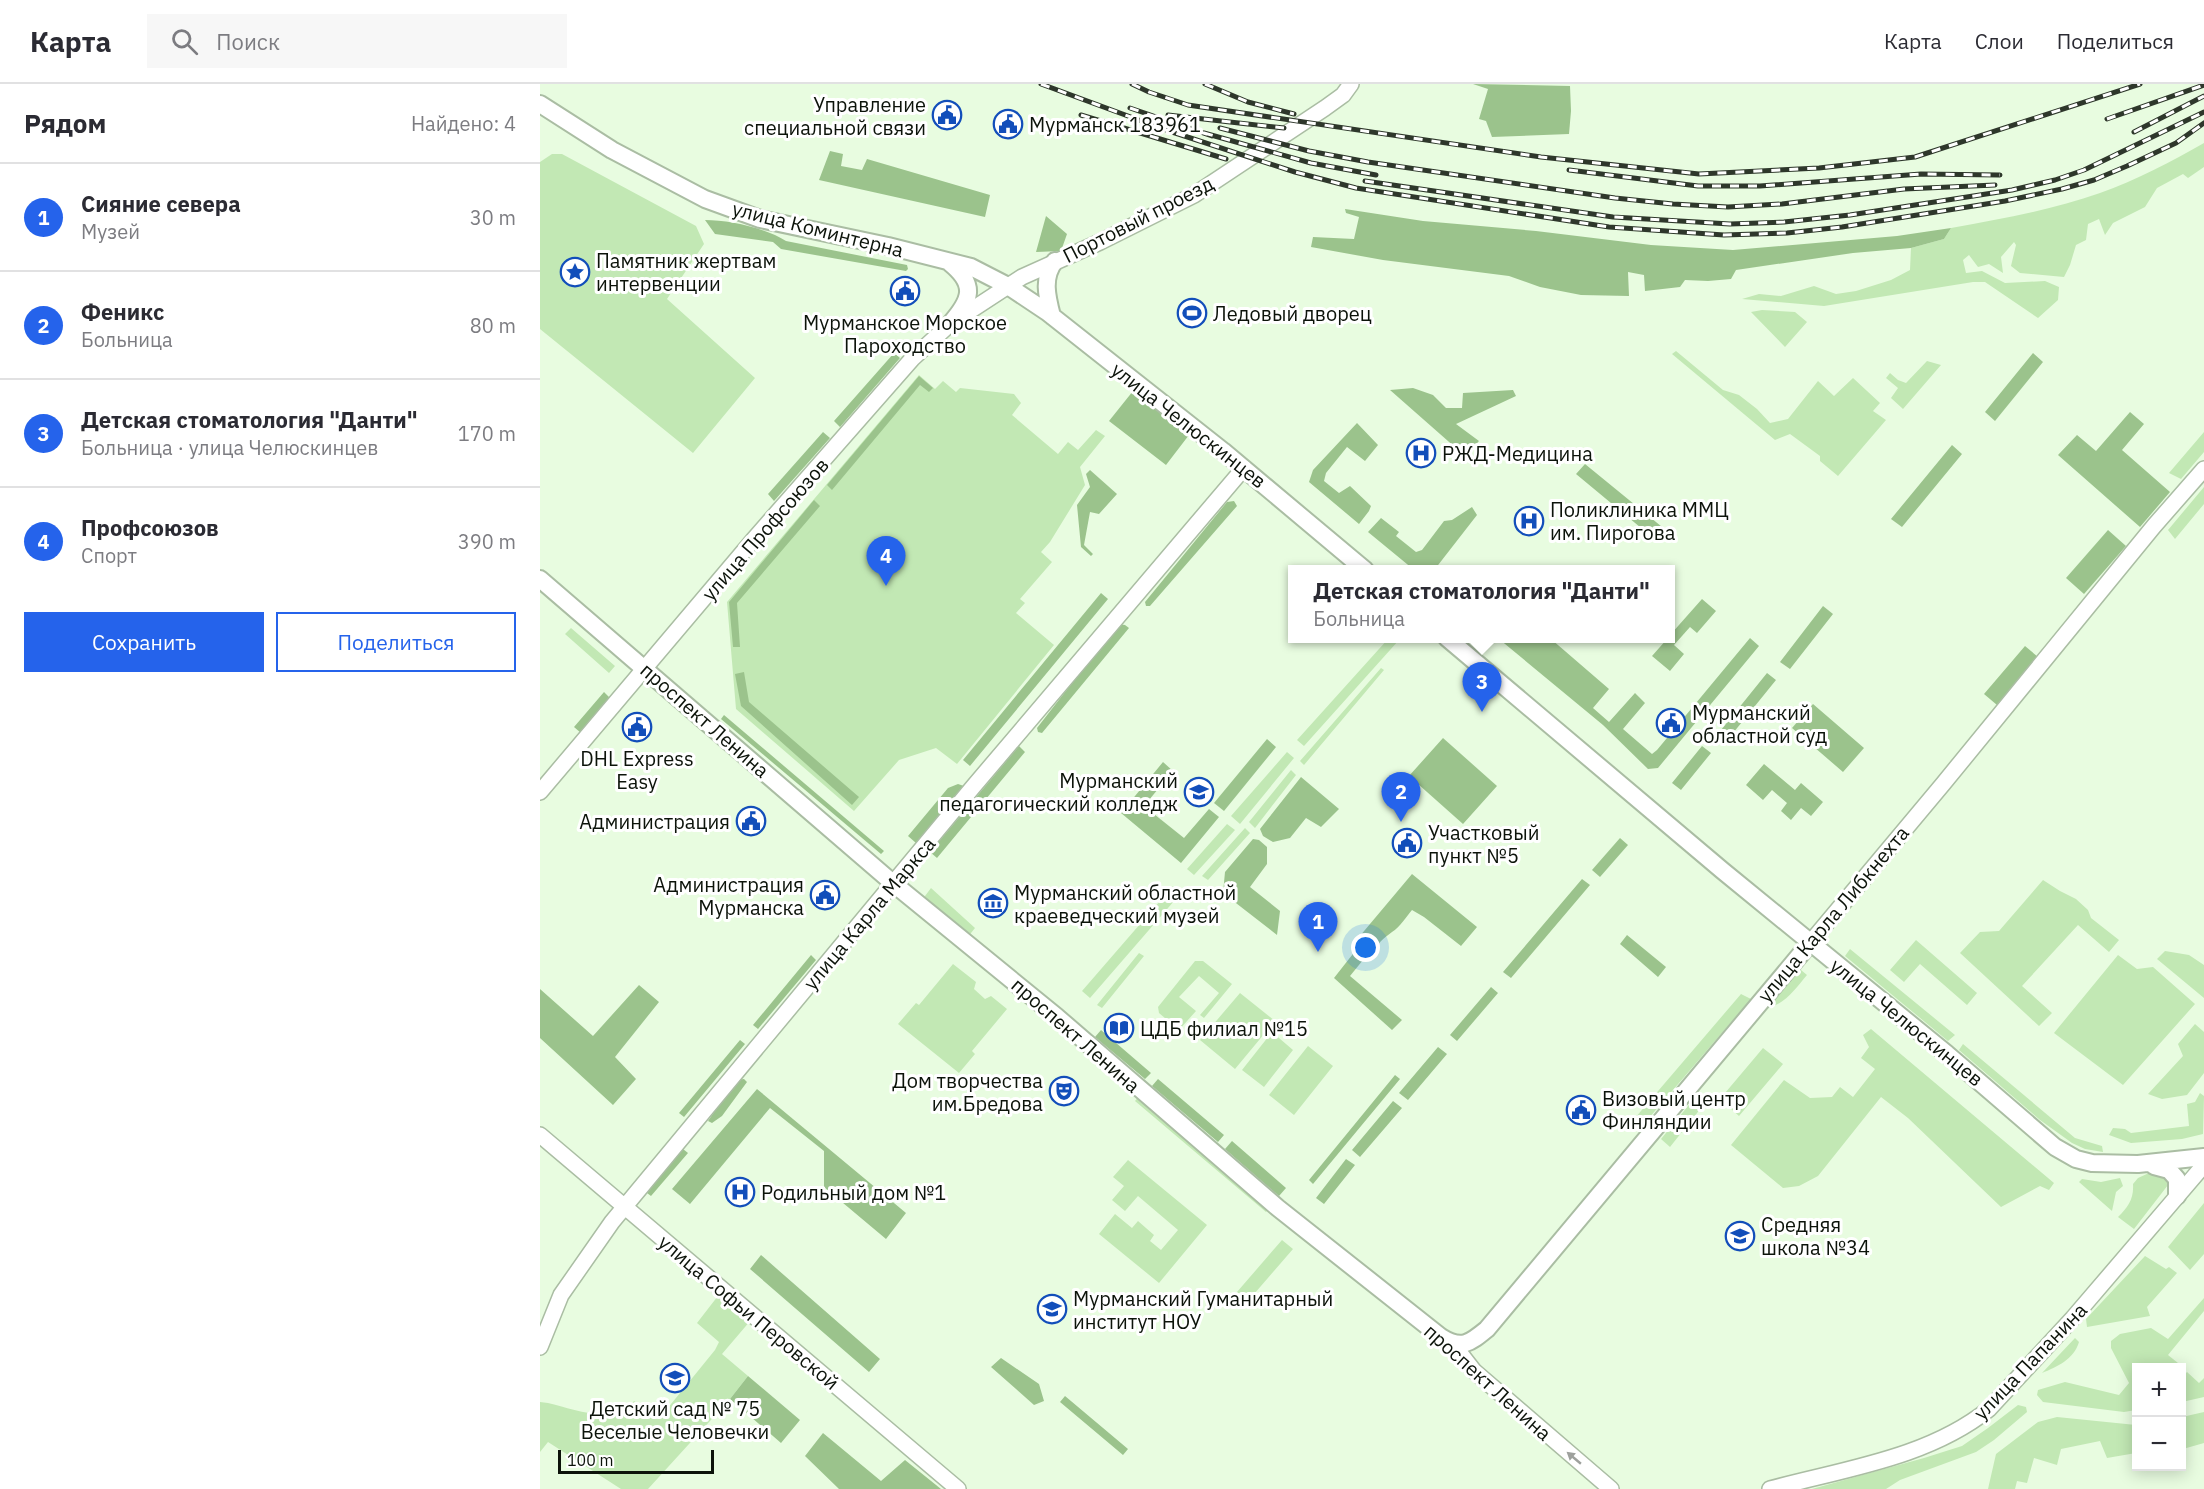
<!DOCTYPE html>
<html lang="ru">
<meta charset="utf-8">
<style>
:root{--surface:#fff;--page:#f7f7f7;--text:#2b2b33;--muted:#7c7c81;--line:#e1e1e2;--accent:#2563eb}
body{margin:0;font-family:"IBM Plex Sans",sans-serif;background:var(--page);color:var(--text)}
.controls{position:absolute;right:18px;bottom:18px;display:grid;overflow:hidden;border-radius:0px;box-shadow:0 3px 15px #0003}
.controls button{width:54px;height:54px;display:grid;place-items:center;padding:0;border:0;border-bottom:2px solid var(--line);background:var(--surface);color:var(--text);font:30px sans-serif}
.scale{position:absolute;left:18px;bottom:15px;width:156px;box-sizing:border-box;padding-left:6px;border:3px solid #0c130a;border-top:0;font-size:16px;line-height:21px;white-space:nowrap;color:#0c130a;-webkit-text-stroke:4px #fff;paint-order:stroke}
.you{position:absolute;left:826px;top:864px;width:21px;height:21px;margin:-15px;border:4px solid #fff;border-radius:50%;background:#1a73e8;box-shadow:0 0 0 9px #1a73e833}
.badge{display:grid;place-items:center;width:39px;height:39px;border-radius:50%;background:var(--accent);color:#fff;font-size:20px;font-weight:700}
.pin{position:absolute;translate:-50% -50px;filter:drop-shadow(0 2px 3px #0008)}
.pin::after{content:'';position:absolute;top:32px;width:21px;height:18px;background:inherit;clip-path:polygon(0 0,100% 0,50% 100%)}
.popup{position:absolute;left:748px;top:481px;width:387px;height:78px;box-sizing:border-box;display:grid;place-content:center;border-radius:0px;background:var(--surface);filter:drop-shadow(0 2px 4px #0005);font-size:20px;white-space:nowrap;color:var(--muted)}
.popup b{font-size:22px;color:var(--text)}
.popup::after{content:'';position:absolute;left:50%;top:100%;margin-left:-12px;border:12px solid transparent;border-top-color:var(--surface)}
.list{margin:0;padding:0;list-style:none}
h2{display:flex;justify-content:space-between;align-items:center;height:78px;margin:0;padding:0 24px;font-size:26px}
h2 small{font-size:20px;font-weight:400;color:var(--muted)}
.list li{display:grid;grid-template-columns:39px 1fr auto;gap:18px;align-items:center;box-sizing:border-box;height:108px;padding:0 24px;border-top:2px solid var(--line)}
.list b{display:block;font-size:22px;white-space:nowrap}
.list p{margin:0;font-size:20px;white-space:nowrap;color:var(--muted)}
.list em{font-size:20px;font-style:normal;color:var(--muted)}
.actions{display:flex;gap:12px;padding:18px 24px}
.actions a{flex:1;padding:14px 0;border:2px solid var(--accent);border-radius:0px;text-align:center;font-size:21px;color:var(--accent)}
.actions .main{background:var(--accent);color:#fff}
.icon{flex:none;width:33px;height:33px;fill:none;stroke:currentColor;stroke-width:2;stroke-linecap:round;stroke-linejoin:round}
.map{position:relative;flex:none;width:1664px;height:1405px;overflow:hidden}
header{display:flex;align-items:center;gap:36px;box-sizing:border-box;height:84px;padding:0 30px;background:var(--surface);border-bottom:2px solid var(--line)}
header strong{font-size:28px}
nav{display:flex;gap:33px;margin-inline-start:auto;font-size:21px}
.search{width:420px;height:54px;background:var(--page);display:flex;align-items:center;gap:15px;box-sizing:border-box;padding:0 21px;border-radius:0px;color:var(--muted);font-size:22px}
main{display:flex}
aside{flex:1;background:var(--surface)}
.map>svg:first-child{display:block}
</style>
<header>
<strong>Карта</strong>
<div class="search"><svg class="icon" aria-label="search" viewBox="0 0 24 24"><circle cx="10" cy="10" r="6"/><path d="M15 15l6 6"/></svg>Поиск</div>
<nav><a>Карта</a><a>Слои</a><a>Поделиться</a></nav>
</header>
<main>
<aside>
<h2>Рядом<small>Найдено: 4</small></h2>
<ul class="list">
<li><span class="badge">1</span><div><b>Сияние севера</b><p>Музей</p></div><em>30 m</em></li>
<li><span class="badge">2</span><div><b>Феникс</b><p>Больница</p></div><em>80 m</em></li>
<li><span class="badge">3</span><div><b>Детская стоматология &quot;Данти&quot;</b><p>Больница · улица Челюскинцев</p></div><em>170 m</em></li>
<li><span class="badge">4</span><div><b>Профсоюзов</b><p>Спорт</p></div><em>390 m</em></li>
</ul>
<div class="actions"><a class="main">Сохранить</a><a>Поделиться</a></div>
</aside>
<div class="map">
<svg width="1664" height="1405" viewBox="0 0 1664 1405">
<rect width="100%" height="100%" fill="#e8fce0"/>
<path fill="#c2e8b4" d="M1664,59V83L1648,94L1643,90L1617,104L1605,123L1573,139L1565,151L1559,135L1548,140L1546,156L1536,161L1530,181L1524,193L1480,189L1471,182L1476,161L1474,158L1461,173L1463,189L1449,180L1438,183L1429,171L1423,176L1426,189L1442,187L1465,199L1505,197L1519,203L1518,216L1498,234L1445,198H1433L1284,222L1202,215L1219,210L1241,212L1274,202L1296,210L1316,207L1351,196L1370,186L1371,164L1404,155L1411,144C1461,135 1512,126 1560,109C1596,96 1631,78 1664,59Z
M12,70H22L156,142L164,160L127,215L215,294L153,369L0,245V78Z
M1222,226L1255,228L1267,238L1245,263L1211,228Z
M1136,267L1183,306L1199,311L1217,325L1230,339L1248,335L1278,297L1294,312L1313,294L1340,319L1333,327L1346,336L1298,392L1280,377V372L1250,350L1235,356L1132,270Z
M1387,277L1401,281L1363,325L1351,314L1358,304L1346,294L1350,289L1358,296L1366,299Z
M379,291L395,305L403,297L416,308L420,304L474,310L481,319L472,331L518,370L528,358L538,366L556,346L565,352L540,383L545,401L510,458L501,468L512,478L480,515L485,519L476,529L514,561L417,680L396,664L359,676L314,727L196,625L187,518Z
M1664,348V368L1641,395L1629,389Z
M1664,403V420L1635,455L1628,446Z
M31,544L75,582L69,589L25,550Z
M848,555L859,556L764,662L757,656Z
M841,584L844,586L764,681L760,677Z
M747,668L754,674L700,740L691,732Z
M751,686L756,691L715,744L709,738Z
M687,740L695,746L654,791L647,785Z
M705,744L710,749L668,796L662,792Z
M1503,796L1520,807L1536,815L1548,826L1551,834L1579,856L1569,868L1538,841L1482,902L1512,929L1499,942L1420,869L1440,848L1459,847Z
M633,802L641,809L550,914L542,907Z
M391,804L435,844L427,854L382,816Z
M1376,856L1437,909L1427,921L1380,880L1364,898L1350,886Z
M1310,865L1415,951L1408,957L1305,872Z
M1625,867L1649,871L1664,881V914L1617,875Z
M599,869L604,872L562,924L557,921Z
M1578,871L1597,885L1613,883L1655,920L1583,1001L1514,949Z
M655,877H663L692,900L664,934L660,931L679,909L659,892L639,913L656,927L639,946L619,929L618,923Z
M413,880L436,898L434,905L445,915L451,912L467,925L432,967L435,970L419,989L358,940L376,919L379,921Z
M1261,886L1267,891C1255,905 1245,921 1226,924L1253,889Z
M700,909L735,937L695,985L660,956Z
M1201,910L1211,915L1103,1041L1095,1034Z
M1655,940L1664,948V989L1647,1011L1622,1015L1608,1010L1643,972L1638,960Z
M1331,945L1514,1099L1509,1106L1500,1102L1461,1123L1368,1034L1341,1013L1278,1092L1259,1102L1243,1104L1191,1061L1244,996L1270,1014L1292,1013L1300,1003L1313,1013L1335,985L1321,974L1329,963L1323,951Z
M732,948L753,966L724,1003L702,986Z
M1423,960L1535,1054L1562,1062L1563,1068L1545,1065L1532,1059L1500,1036L1419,966Z
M768,962L793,982L754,1031L729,1011Z
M1223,964L1243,980L1199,1032L1180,1015Z
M1660,1009L1664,1012L1663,1050L1642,1055L1591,1059L1569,1051L1573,1044L1585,1045L1591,1049L1649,1042L1647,1020L1655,1018Z
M1157,1011L1165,1019L1130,1063L1121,1055Z
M599,1012L730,1123L726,1128L595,1017Z
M588,1076L667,1141L619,1199L559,1150L575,1130L592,1144L598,1137L614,1151L610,1157L621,1166L638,1146L598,1112L585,1127L572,1116L584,1102L573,1093Z
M1609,1089H1624L1629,1095L1628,1101L1594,1145L1578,1133C1588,1123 1594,1115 1593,1100L1598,1094Z
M1580,1094L1583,1102L1576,1108L1572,1127L1539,1098L1542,1095L1561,1098Z
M1664,1119V1170L1650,1186L1628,1163Z
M742,1156L753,1165L708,1217L697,1208Z
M1605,1172L1626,1185L1629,1183L1637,1189L1607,1223L1610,1232L1547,1243L1546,1235Z
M181,1208L211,1236L182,1270L208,1292L190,1315L108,1405H81L8,1358L0,1368V1318L8,1319C34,1325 75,1342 94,1317L113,1329L121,1331L127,1325L175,1266L179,1258L157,1239Z
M1664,1214V1227L1628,1271L1638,1279L1634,1283L1596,1284V1326L1584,1328L1503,1318L1497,1311L1498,1306L1525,1298L1579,1311L1589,1299L1571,1264V1257L1580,1250L1611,1244L1628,1255Z
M1535,1254L1539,1258C1534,1275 1517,1283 1502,1289Z
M1647,1288L1659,1299L1664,1294V1313L1642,1318V1293Z
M1478,1321L1486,1323L1487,1328L1454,1356L1436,1368L1360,1396L1346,1405H1272L1384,1374L1422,1362L1448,1344Z
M1664,1328V1359L1643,1365L1642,1364V1333Z
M1517,1333L1596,1341V1369L1567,1374L1560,1357L1521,1365L1517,1381L1494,1374L1487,1399L1477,1397L1475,1405H1448L1456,1370L1498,1338Z"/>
<path fill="#9bc38c" d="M933,0L1030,2L1031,27L1029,50L952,53L946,37L939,35L948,5Z
M290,67L303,70L301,82L322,86L327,75L450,111L445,133L279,96Z
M805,125L883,137L996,147L1111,161L1193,166L1357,152L1411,144L1404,155L1371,164L1313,169L1196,186L1191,195L1168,197L1145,196L1140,203L1105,207L1104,191L1088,188L1089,212L1041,211L1000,203L969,192L843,176L771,163L773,153L814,155L819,133L806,129Z
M506,132L527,150L521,167L496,168Z
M165,136C189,136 226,144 246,157L367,181L368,185L366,187L241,165L233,158L175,150Z
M354,269L360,274L300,343L294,337Z
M1493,269L1503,278L1455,337L1445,328Z
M379,292L393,304L389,308L380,301L292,406L287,401Z
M873,304L893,311L906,324H922L923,309L973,306L976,312L916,340L939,357L925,372L850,306Z
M593,307L649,351L626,381L569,337Z
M1590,328L1604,340L1582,366L1630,408L1600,443L1518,371L1537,351L1556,367Z
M817,339L838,361L825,377L807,363L786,389L784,397L799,409L810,402L831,422L829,427L819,440L769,398L773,386Z
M283,348L290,354L234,417L228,410Z
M1412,361L1422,370L1362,443L1351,435Z
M1045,380L1127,447L1118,458L1036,390Z
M550,386L577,410L559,430L550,428L544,461L553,470L551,472L541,463L537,421L550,403L546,390Z
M274,416L280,422L197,519L200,563H193L189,518Z
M694,417L697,422L610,522H606L605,518L687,418Z
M932,423L937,431L895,485H873L828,448L841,434L859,448L856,452L876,468L882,466L904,437L912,436Z
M1568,446L1586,462L1544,510L1526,494Z
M561,509L568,515L430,682L423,676Z
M1162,515L1176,527L1157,549L1150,543L1134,561L1144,570L1130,587L1112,572L1127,555L1131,554V550Z
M1283,522L1293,530L1250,585L1240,578Z
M578,540L585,541L589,544L502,649L498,648L497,644Z
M1210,554L1219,562L1118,684L1108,685L1063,641L959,555H1011L1069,605L1053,624L1069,638L1095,609L1105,619L1083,645L1112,670L1117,666Z
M1485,562L1498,573L1457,621L1444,610Z
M204,588L209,618L319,713L312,721L201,622L195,590Z
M1227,589L1236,596L1185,659L1177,651Z
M64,608L70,614L41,649L34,643Z
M1273,620L1324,664L1303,688L1252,644Z
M184,631L344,767L341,770L181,635Z
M903,654L957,702L923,740L869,692Z
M727,655L736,663L684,727L674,719Z
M479,662L485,668L397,774L390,768Z
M1162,662L1171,669L1141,706L1132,699Z
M623,678L633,687L604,722L644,754L669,725L679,733L641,779L581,729Z
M1224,680L1255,706L1261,699L1283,718L1271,732L1261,724L1251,736L1241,727L1247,719L1232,706L1223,716L1206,701Z
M761,693L799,725L781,743L766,734L750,754L733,758L723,752L720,745Z
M418,700L424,702L376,759L368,752L408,704Z
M1080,754L1088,761L1060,793L1052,786Z
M713,755L719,756L727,763V780L710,803L740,827L737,851L683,809L685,788Z
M872,790L937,843L921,862L884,833L872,826C866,833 860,843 852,848C843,855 837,858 835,871L823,876L810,892L862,936L852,946L794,894L816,866L814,859Z
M1042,795L1050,801L971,894L963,888Z
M1087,851L1126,883L1118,893L1080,860Z
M271,871L276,876L218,945L213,941Z
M99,901L119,918L75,973L96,995L73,1021L0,954V905L53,952Z
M951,903L958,909L917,957L910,951Z
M561,946L611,989L605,995L555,953Z
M200,956L205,960L144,1033L139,1029Z
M898,963L907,970L868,1016L859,1009Z
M855,991L860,995L773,1100L769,1096Z
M204,995L207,998L182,1032L172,1039L168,1037L196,996Z
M618,995L684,1051L678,1058L612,1002Z
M217,1005L366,1129L346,1155L284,1103V1067L230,1024L150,1120L132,1105Z
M853,1017L862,1024L820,1073L812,1066Z
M692,1057L746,1104L739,1112L685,1065Z
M143,1065L148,1069L111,1112L103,1106Z
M806,1075L815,1081L784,1120L776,1114Z
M221,1171L340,1275L329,1288L210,1185Z
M461,1274L499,1300L504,1317L494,1321L451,1283Z
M208,1292L260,1336L241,1359L190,1315Z
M525,1312L588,1365L583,1371L520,1318Z
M283,1349L341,1397L365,1376L401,1405H299L265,1372Z"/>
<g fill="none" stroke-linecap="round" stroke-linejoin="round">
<g stroke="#aabda3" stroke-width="18">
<path id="secondary" d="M0,708L214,455L372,275L410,240L482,193L560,158L654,111L785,24L803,11L811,0
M1270,859L1403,700L1614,442L1664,385
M0,1051L418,1405
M913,1260L934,1287L1071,1405
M0,1263L21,1211L72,1138L433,703L704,384
M1230,1405C1304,1385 1388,1374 1449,1325L1533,1234L1664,1081"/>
</g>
<g stroke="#aabda3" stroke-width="20">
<path id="primary" d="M0,20L72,66L165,115L220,135L348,162L431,183L468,202L507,228L683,367L825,486
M410,179C437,201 431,216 410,240
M512,232C507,213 502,193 515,177
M0,495L354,800L517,933L738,1124L901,1253C922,1266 930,1259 947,1245L1270,859
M907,554L1183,787L1407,970L1515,1063L1536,1075L1552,1079L1598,1080L1664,1073
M1614,1082L1629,1086L1637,1095V1112"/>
</g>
<use href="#secondary" stroke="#fff" stroke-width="15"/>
<use href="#primary" stroke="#fff" stroke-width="16"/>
<g stroke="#2e372b" stroke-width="5">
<path id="rail" d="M501,0L626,46L755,88L816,104L1069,143L1184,151L1247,149L1302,143L1465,117L1522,105L1554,96L1587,82L1636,59L1664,39
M592,0L609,8L648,21L1001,73L1159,90L1279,84L1375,73L1600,0
M665,0L708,18L754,30
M590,24L672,52
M541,31L686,75
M628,31L744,44
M1567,35L1664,1
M680,44L769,67L828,78L1075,114L1133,120L1188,123L1242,120L1364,105L1455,101
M1594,48L1664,12
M664,49L771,79L836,91
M1029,86L1158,102H1220L1381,90L1460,91
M825,97L1073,133L1190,140L1244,138L1310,131L1401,117L1472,106L1515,96L1544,86L1664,28"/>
</g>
<use href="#rail" stroke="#fff" stroke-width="3" stroke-dasharray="9" stroke-linecap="butt"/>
</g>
<defs><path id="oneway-solid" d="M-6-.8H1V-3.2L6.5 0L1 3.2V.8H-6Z" transform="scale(1.5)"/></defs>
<use fill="#9ea19d" href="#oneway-solid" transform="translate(1034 1374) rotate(-140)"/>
<defs>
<g id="civic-ring" transform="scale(1.5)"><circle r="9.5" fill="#fff" stroke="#124eba" stroke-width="1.5"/><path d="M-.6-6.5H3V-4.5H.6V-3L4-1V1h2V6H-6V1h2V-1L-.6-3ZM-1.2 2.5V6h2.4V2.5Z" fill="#124eba"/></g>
<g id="sight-ring" transform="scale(1.5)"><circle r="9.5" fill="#fff" stroke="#124eba" stroke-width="1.5"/><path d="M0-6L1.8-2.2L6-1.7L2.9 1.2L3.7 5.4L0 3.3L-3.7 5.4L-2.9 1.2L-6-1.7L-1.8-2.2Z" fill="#124eba"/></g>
<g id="stadium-ring" transform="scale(1.5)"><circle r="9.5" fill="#fff" stroke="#124eba" stroke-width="1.5"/><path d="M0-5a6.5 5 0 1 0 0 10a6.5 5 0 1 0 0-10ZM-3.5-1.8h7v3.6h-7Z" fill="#124eba"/></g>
<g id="hospital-ring" transform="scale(1.5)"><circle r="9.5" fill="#fff" stroke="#124eba" stroke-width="1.5"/><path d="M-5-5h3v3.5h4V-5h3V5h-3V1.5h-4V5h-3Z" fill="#124eba"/></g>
<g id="university-ring" transform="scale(1.5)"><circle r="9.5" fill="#fff" stroke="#124eba" stroke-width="1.5"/><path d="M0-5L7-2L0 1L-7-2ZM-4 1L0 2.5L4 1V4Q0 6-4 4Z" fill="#124eba"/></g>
<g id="museum-ring" transform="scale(1.5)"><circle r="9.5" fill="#fff" stroke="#124eba" stroke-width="1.5"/><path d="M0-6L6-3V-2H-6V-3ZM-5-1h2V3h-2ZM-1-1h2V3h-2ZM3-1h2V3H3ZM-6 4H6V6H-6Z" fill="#124eba"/></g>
<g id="library-ring" transform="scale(1.5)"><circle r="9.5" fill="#fff" stroke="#124eba" stroke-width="1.5"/><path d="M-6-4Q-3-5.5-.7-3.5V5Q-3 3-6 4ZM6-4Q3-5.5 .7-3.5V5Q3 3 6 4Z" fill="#124eba"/></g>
<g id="theatre-ring" transform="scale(1.5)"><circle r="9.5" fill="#fff" stroke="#124eba" stroke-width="1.5"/><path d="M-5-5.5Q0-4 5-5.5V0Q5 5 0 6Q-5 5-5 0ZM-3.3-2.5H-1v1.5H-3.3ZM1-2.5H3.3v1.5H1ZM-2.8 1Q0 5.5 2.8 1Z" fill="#124eba"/></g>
<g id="school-ring" transform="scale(1.5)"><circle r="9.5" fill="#fff" stroke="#124eba" stroke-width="1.5"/><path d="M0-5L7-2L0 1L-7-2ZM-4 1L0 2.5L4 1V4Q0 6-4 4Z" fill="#124eba"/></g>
</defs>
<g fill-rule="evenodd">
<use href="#civic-ring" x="407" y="31"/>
<use href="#civic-ring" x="468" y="40"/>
<use href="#sight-ring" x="35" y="188"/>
<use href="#civic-ring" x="365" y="207"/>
<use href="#stadium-ring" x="652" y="229"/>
<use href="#hospital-ring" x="881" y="369"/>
<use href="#hospital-ring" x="989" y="437"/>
<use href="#civic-ring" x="1131" y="639"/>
<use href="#civic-ring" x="97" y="643"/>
<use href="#university-ring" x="659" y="708"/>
<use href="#civic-ring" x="211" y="737"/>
<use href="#civic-ring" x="867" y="759"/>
<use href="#civic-ring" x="285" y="811"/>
<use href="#museum-ring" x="453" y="819"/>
<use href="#library-ring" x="579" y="944"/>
<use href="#theatre-ring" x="524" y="1007"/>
<use href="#civic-ring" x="1041" y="1026"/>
<use href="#hospital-ring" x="200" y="1108"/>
<use href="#school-ring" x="1200" y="1152"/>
<use href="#university-ring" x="512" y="1225"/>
<use href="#school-ring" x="135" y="1294"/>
</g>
<g text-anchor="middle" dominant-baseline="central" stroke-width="6" stroke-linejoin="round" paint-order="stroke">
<g font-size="20" fill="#0c130a" stroke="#fff" text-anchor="start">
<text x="386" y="20" text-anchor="end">Управление<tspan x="386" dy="23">специальной связи</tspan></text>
<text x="489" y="40">Мурманск 183961</text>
<text x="56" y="176">Памятник жертвам<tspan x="56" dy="23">интервенции</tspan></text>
<text x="673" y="229">Ледовый дворец</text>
<text x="365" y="238" text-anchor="middle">Мурманское Морское<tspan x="365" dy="23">Пароходство</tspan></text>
<text x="902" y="369">РЖД-Медицина</text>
<text x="1010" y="425">Поликлиника ММЦ<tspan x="1010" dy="23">им. Пирогова</tspan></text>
<text x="1152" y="628">Мурманский<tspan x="1152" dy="23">областной суд</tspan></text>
<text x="97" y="674" text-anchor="middle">DHL Express<tspan x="97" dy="23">Easy</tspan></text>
<text x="638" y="696" text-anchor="end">Мурманский<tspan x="638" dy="23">педагогический колледж</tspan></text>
<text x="190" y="737" text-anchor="end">Администрация</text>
<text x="888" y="748">Участковый<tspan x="888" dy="23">пункт №5</tspan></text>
<text x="264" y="800" text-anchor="end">Администрация<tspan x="264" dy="23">Мурманска</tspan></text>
<text x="474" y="808">Мурманский областной<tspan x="474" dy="23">краеведческий музей</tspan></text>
<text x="600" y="944">ЦДБ филиал №15</text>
<text x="503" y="996" text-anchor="end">Дом творчества<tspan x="503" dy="23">им.Бредова</tspan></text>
<text x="1062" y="1014">Визовый центр<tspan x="1062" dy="23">Финляндии</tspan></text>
<text x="221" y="1108">Родильный дом №1</text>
<text x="1221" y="1140">Средняя<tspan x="1221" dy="23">школа №34</tspan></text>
<text x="533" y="1214">Мурманский Гуманитарный<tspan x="533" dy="23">институт НОУ</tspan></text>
<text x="135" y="1324" text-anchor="middle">Детский сад № 75<tspan x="135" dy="23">Веселые Человечки</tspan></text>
</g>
<g font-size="20" fill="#0c130a" stroke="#fff">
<text transform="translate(598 135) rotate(-27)">Портовый проезд</text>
<text transform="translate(278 145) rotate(14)">улица Коминтерна</text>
<text transform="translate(649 341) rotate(38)">улица Челюскинцев</text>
<text transform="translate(225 445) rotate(-49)">улица Профсоюзов</text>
<text transform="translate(165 636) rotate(41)">проспект Ленина</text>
<text transform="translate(329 829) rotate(-50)">улица Карла Маркса</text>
<text transform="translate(1293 830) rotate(-50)">улица Карла Либкнехта</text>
<text transform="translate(1367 938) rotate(39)">улица Челюскинцев</text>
<text transform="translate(536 951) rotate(41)">проспект Ленина</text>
<text transform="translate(209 1228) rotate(40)">улица Софьи Перовской</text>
<text transform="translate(1490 1277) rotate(-46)">улица Папанина</text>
<text transform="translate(948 1298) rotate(42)">проспект Ленина</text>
</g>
</g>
</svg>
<div class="controls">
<button>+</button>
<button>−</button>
</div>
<div class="scale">100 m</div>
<div class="you"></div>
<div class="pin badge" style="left:778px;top:868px">1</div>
<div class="pin badge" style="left:861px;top:738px">2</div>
<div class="pin badge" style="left:942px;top:628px">3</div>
<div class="popup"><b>Детская стоматология &quot;Данти&quot;</b>Больница</div>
<div class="pin badge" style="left:346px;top:502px">4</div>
</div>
</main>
